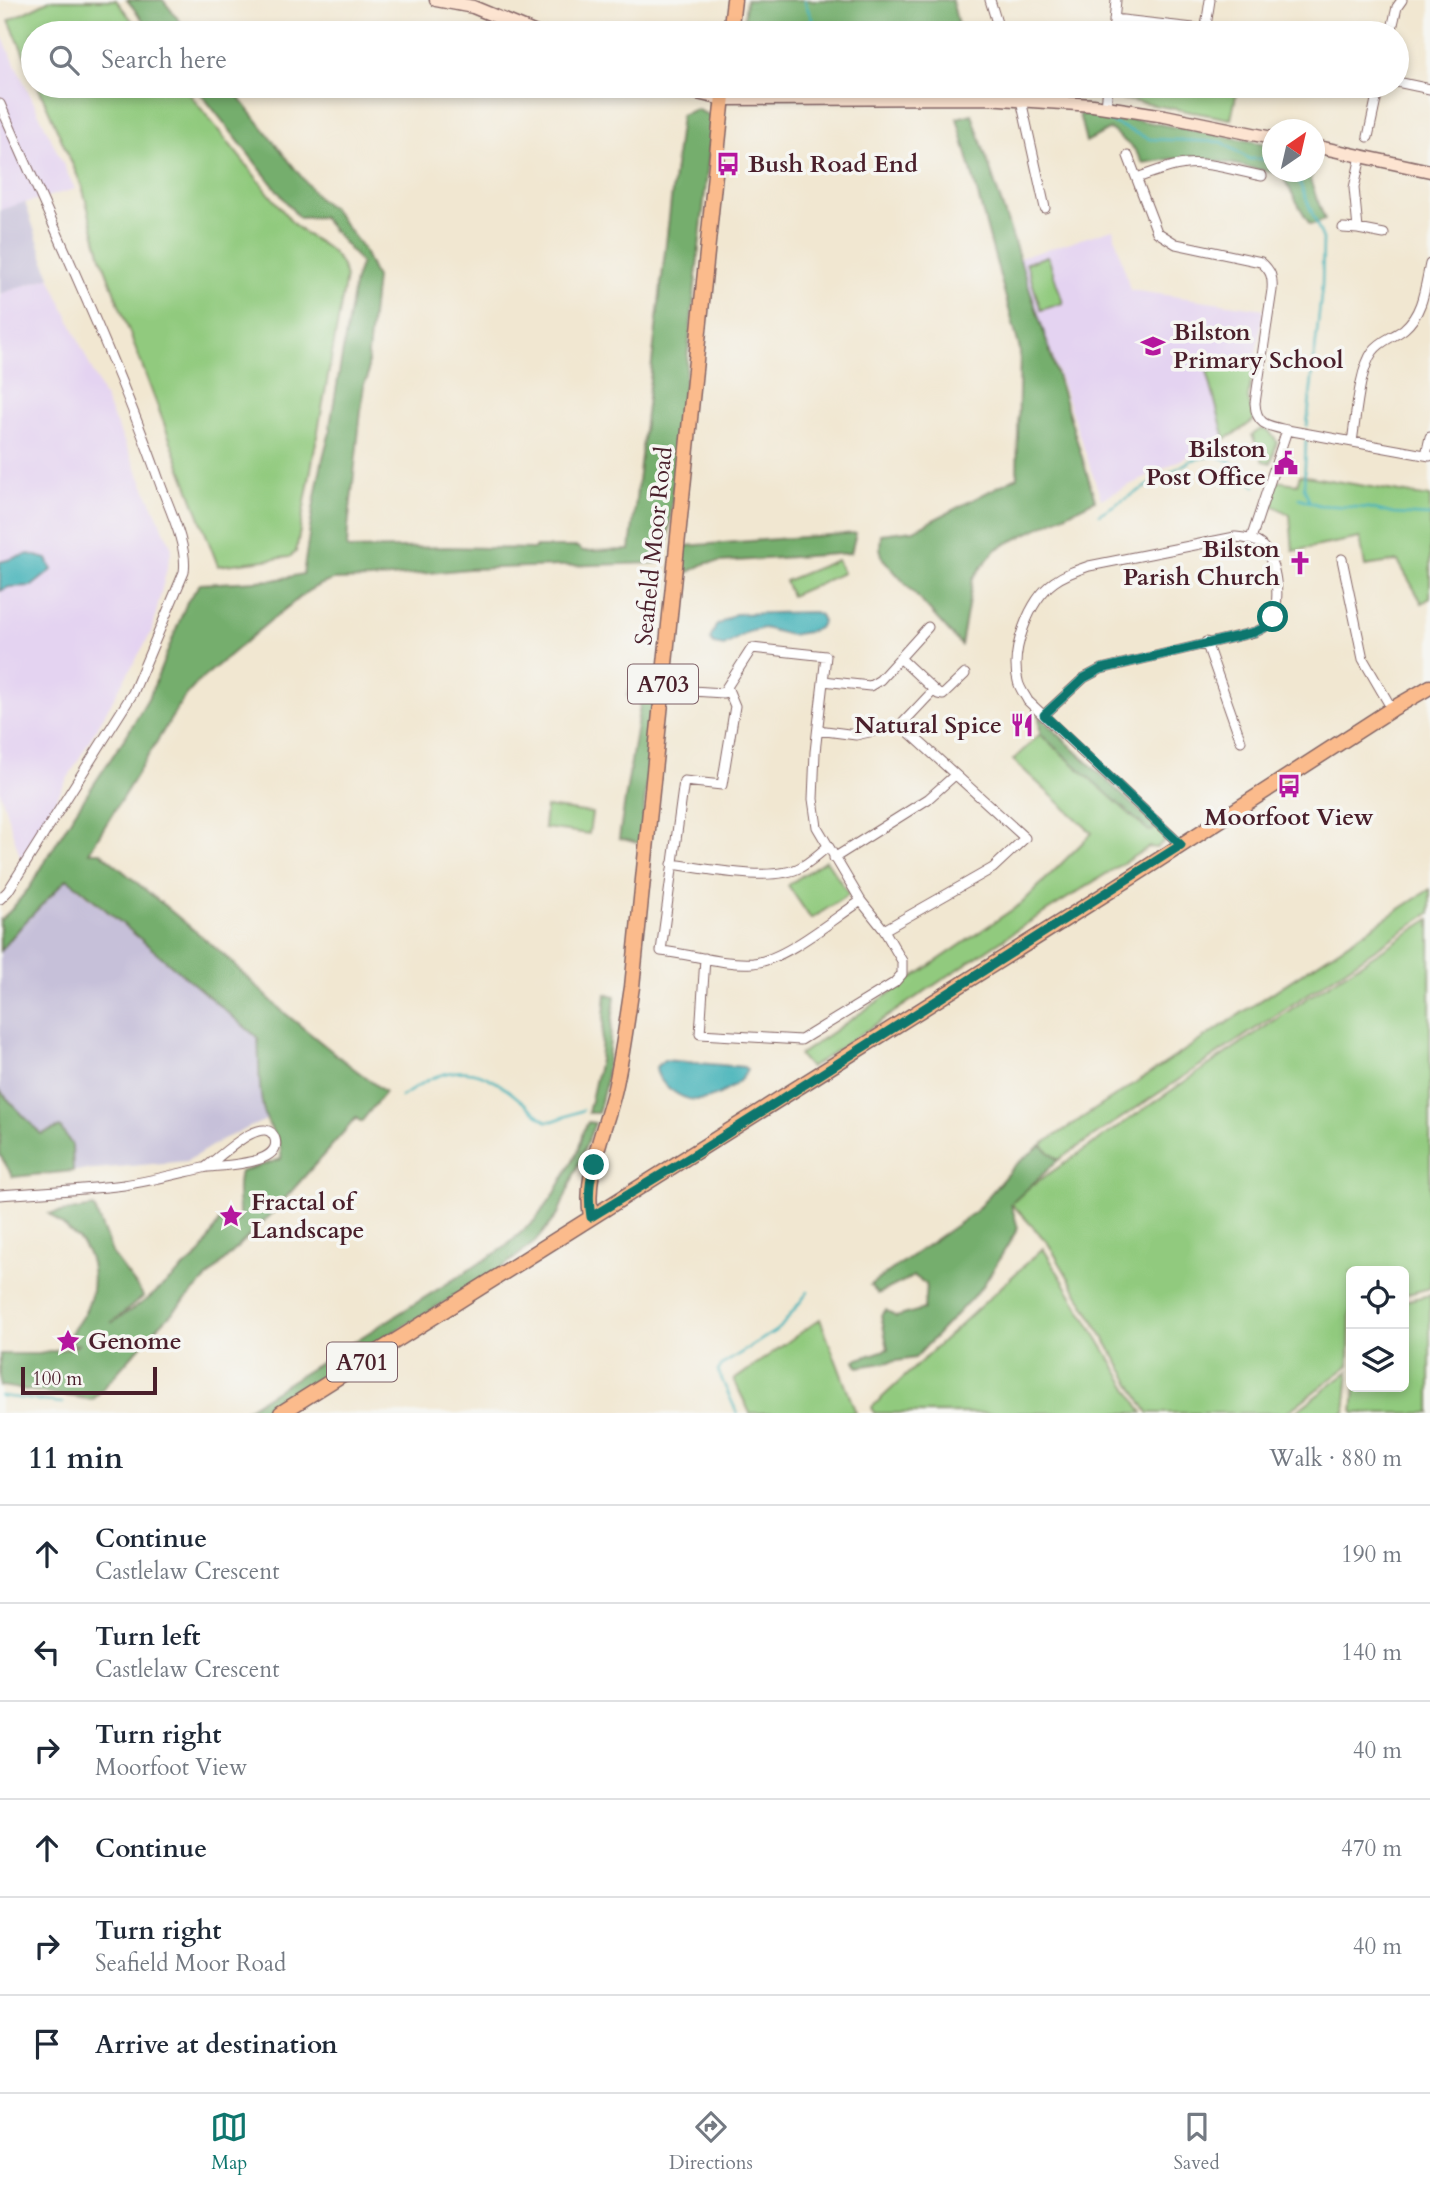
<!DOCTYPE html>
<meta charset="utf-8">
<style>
:root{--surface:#fff;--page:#f6f6f7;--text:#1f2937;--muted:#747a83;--line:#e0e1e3;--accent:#0f766e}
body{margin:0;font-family:Cardo,serif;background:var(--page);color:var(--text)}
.controls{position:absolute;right:21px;bottom:21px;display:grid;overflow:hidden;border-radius:10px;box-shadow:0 4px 10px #0003}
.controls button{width:63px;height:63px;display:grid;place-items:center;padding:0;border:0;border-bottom:2px solid var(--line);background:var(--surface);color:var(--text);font:35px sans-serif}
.compass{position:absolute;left:1262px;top:119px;width:63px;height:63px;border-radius:50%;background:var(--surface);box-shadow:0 4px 10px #0003;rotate:34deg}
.scale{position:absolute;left:21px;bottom:18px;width:136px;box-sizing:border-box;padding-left:7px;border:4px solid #4a1f2b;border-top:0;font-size:19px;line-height:24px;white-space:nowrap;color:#4a1f2b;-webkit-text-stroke:5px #f6f6f2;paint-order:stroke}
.stop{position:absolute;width:21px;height:21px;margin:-16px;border:5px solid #0f766e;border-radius:50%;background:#fff}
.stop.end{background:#0f766e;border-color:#fff;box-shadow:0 2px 7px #0008}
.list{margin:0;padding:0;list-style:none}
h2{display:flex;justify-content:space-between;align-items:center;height:91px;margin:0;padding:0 28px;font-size:30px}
h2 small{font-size:23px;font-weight:400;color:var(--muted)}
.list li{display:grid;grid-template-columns:46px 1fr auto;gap:21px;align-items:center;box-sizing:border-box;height:98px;padding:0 28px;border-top:2px solid var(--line)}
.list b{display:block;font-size:26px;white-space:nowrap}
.list p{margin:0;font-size:23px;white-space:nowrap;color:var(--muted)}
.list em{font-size:23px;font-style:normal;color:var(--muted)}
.icon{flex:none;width:38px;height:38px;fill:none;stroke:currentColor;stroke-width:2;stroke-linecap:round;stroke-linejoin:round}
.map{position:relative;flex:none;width:1430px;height:1413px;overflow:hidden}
.search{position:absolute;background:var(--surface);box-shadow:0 4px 10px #0003;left:21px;right:21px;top:21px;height:77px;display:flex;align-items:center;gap:18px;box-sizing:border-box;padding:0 24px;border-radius:38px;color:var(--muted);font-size:26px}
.sheet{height:679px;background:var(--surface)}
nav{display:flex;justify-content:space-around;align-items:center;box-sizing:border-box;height:98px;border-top:2px solid var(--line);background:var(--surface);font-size:19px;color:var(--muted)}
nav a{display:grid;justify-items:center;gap:4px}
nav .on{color:var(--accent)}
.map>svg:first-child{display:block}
</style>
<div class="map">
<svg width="1430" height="1413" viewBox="0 0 1430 1413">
<rect width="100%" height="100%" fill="#f6f6f2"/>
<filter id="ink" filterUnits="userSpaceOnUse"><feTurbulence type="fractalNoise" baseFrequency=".0143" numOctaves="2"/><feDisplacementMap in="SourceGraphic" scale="14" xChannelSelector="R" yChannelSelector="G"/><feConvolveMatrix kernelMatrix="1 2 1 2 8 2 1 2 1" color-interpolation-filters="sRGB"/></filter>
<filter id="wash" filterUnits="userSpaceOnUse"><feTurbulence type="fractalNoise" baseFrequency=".00686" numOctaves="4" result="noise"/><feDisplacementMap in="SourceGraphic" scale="28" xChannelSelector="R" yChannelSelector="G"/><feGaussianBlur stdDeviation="1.57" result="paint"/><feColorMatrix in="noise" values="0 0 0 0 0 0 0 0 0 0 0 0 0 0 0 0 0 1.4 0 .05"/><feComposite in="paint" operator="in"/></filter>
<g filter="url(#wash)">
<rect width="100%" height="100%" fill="#f1e7d1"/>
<path fill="#e4d3f1" d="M0,32L75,189L0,210Z
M1113,229L1130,290L1264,309L1248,398L1254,420L1238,432L1101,499L1019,258Z
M50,277L172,548L151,633L21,860L0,791V294Z"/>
<path fill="#c6c0d9" d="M25,202L50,277L0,294V210Z
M67,879L258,1038L261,1090L266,1120L223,1139L187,1161L73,1171L72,1145L41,1134L0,1091V951L26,921Z"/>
<path fill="#91ca7e" stroke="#6e7454" stroke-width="2" d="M50,0H116L142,33H33V75L9,20Z
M38,86H183C219,131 255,176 291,221C311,245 335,240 346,277L296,552L289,557L218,566L101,257L82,186Z
M1021,86H1102L1101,96L1033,90L1032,94L1021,92Z
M1111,86H1238L1231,119L1110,97Z
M1048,256L1063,303L1041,310L1026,263Z
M1234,365H1254L1248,398L1254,420L1238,432L1225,439L1207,371Z
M1261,429L1269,431L1277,442L1271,463L1263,461L1252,435Z
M1300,475L1430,497V598L1422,603L1398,561L1365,566L1360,538L1293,551L1290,515L1271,504L1277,481L1297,484Z
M837,560L843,573L791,596L785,581Z
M1040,734L1149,831L1154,830V825L1165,836V840L1157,848L1149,847L1023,926L810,1068L799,1055L1022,903L1092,833L1013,760Z
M546,807L592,813L589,834L544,828Z
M826,860L849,894L811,919L788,885Z
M1430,889V913L1058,1160L1041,1145Z
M1430,919V1288L1404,1295V1271H1351L1349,1365L1286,1413H1148L1048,1243L1009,1201L1312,995Z
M1043,1248L1143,1413H874L872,1407Z
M1430,1295V1413H1353L1355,1387H1404V1301Z
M820,1319L856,1413H750L734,1380Z
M1349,1371L1345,1413H1294Z"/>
<path fill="#74ae6d" stroke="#5f664c" stroke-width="2" d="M127,0H163L189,33H153Z
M746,0H952L960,33H743Z
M195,86H230L319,199L331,207L362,247L376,278L368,354V377L364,384L348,528L347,548L349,549L447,547L533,549L536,547H577L583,551L630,550L681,115L696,109L713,117L667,548L657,563L468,569L371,579L333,580L319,585L308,591L270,621L198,682L183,699L89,852H100L225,956L281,1010L344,1061L385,1092L361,1122L356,1118L275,1210L153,1332L93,1400L0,1386V1354H39L75,1347L79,1344L74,1345L68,1337C74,1328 81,1320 86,1310C96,1288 96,1257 78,1239C69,1230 59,1222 49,1214L94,1207L113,1255L141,1292L143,1297L111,1323L148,1299L200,1254L219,1221H239C240,1205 235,1188 240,1172L281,1159C283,1144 274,1135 268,1123C257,1098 260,1065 258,1038L81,889L67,879L26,921L0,951V920L10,911L30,887L72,817L128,733L151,693L187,602L200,584L274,580L303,574C311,525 316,476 331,429L330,426L355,280L361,263L322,217L299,218Z
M749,86H1021V92L754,93Z
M972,114L1047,342L1095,500L996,549L973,578L961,645L883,559L880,548L881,534L914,530L1017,477L1020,350L957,118Z
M1079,114L1137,120L1272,145V172H1313L1310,180L1325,220L1310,225L1281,174L1193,156L1143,163L1134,149L1110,129L1086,142Z
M856,533L851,553L706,563L683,575L685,546Z
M655,686L654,695L641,844L619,838L641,699L627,696L630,687Z
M1039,716L1154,825V830L1149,831L1040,734Z
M606,994L615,996L605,1086L598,1113H588L600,1060Z
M0,1091L41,1134L60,1127L72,1145L73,1171L13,1177L0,1155Z
M588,1122L595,1123L558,1214L535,1242L499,1270L378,1341L264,1413H240L504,1248L535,1220L555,1193L578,1151L583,1131Z
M1041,1145L1058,1160L1011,1204L1018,1228L983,1286L915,1358L858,1367L855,1360L888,1349L881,1315L886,1310L896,1317L924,1309L926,1284L914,1276L878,1294L870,1285L975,1212L1014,1166Z"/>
<path fill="#40b1b7" stroke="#456871" stroke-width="2" d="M29,554L47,559L52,570L32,586L9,587L0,591V562Z
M814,612L820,615L823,621L819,628L808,632L790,635L764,628L748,632L724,646L714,644L710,639L716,626L735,614Z
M664,1060L744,1067L747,1070C741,1085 714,1100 696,1100C681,1100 656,1083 656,1067Z"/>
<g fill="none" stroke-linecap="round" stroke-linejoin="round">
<path stroke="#40b1b7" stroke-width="2.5" d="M804,0L814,24L830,33
M1062,86L1086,87
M1107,120L1149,139L1222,142L1249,159H1272
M1295,172L1323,239L1322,286L1307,426
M1306,441L1304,487L1309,500
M1299,498L1319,505L1370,508L1393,514L1430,516
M1099,514L1192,460L1215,455L1230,461L1255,486
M401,1097C411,1091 420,1084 430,1079C480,1055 508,1092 546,1121H553L583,1110
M0,1396L62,1403
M737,1413L718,1371L722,1365L780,1328L808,1292"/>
</g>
</g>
<g filter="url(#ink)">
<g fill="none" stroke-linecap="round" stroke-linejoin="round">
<g stroke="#846565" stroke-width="11">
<path id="street" d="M990,0L1000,33
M1114,19L1202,29L1206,26L1210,0
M1113,33L1116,0
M1391,33L1397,7L1402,0
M1397,82L1430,89
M1021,100L1045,208
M0,104C55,231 115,355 161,486C170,510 188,547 184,572L133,693L8,891L0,899
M1106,107L1108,86
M1368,137L1379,86
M1128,156L1157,232L1176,244L1261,262C1271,271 1273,277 1272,290L1255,403C1256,425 1268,426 1287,430L1430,456
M1361,156L1354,188L1358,229L1384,234
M1137,178C1153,172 1169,166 1186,164C1208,161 1240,172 1262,176
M1343,228L1358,229
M1352,442C1356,417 1359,370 1373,351C1381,340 1394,337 1404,329C1423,313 1425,287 1430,264
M1426,455L1430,437
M1251,539L1287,430
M1342,559L1363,659L1392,709
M1206,642L1241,741
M900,658L928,627
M727,687L735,706L722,785L684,781L661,951C691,954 723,965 753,963C785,960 833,919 861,901
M662,689L723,693L752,648L826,656L815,752L813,799L817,827L861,901L884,930L902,961V974L894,983L801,1040L700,1034L705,958
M934,690L938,694L943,695L965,674
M1044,715L1084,678L1101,669L1255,632C1260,630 1266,627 1269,623C1283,607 1277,559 1261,545C1254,539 1244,538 1235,537L1089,566C1077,570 1065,574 1054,582C1029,600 1010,651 1018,681C1019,688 1025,695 1028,701L1181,845
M818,730L856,735L901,725L934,690L900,658L880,680L870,686L823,681
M834,858L928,799L955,775
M672,864C703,868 773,883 801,867C810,862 819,854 827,847
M884,930L993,868L1025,838L901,725
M0,1195C41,1192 83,1190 124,1185C150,1181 177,1174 203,1168C216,1165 283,1166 275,1139C266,1110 217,1160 206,1167"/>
</g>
<g stroke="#846565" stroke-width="15">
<path id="secondary" d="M436,0L473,7L536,33
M667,86L723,99L986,98L1093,105L1165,116L1272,138
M1314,146L1430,171"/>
</g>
<g stroke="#846565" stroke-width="17">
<path id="primary" d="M730,33L734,0
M591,1217C583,1171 607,1128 616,1084C623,1052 627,1019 632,987L724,86
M281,1413L1132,877L1392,709L1430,687"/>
</g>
<use href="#street" stroke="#fff" stroke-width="9"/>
<use href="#secondary" stroke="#fde4d1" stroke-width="12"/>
<use href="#primary" stroke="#fbbb8c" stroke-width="14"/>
</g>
</g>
<g fill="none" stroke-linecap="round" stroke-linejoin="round" filter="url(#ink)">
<path stroke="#0f766e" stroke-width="9" d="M594,1165C589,1182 588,1199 591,1217L697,1153L1181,845L1044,715L1084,678L1101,669L1255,632L1268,626L1273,617"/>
</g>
<defs>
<g id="bus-bare" transform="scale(1.89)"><path d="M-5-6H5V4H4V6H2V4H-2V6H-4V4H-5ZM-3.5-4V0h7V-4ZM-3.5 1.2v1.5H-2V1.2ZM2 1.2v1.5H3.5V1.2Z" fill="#b5179e" stroke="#f6f6f2" stroke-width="2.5" paint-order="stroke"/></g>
<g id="school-bare" transform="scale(1.89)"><path d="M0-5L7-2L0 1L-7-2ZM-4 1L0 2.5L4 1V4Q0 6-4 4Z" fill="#b5179e" stroke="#f6f6f2" stroke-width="2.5" paint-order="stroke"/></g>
<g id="civic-bare" transform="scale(1.89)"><path d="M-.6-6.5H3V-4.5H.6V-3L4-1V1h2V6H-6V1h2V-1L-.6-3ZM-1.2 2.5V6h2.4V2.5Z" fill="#b5179e" stroke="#f6f6f2" stroke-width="2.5" paint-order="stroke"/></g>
<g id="church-bare" transform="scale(1.89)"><path d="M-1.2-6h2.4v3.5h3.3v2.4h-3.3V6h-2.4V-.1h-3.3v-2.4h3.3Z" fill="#b5179e" stroke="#f6f6f2" stroke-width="2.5" paint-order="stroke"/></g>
<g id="restaurant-bare" transform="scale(1.89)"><path d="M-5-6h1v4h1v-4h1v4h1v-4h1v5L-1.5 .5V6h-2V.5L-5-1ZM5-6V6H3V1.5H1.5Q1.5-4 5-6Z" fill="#b5179e" stroke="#f6f6f2" stroke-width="2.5" paint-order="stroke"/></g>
<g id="sight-bare" transform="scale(1.89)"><path d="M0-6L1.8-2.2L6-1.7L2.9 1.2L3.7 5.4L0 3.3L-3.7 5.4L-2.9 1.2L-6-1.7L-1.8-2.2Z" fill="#b5179e" stroke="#f6f6f2" stroke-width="2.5" paint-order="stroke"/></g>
</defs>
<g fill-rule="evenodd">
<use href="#bus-bare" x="728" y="164"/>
<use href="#school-bare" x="1153" y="346"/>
<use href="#civic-bare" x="1286" y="463"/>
<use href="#church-bare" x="1300" y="563"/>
<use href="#restaurant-bare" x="1022" y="725"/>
<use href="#bus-bare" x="1289" y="786"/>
<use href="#sight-bare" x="231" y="1216"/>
<use href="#sight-bare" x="68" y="1341"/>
</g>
<g text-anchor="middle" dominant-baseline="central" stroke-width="7" stroke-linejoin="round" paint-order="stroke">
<g fill="#f6f6f2" stroke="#7e6067" stroke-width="2">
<rect x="628" y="664.5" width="70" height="39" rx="5"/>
<rect x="327" y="1342.5" width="70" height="39" rx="5"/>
</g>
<g font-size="23" font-weight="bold" fill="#4a1f2b">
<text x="663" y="684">A703</text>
<text x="362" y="1362">A701</text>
</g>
<g font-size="24" font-weight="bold" fill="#4a1f2b" stroke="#f6f6f2" text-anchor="start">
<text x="748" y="164">Bush Road End</text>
<text x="1173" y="332">Bilston<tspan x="1173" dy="28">Primary School</tspan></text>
<text x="1266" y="449" text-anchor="end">Bilston<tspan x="1266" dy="28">Post Office</tspan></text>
<text x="1280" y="549" text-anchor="end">Bilston<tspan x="1280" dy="28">Parish Church</tspan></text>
<text x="1002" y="725" text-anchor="end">Natural Spice</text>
<text x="1289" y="817" text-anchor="middle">Moorfoot View</text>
<text x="251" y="1202">Fractal of<tspan x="251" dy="28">Landscape</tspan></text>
<text x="88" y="1341">Genome</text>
</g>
<g font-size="24" fill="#4a1f2b" stroke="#f6f6f2">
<text transform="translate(654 546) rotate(-84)">Seafield Moor Road</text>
</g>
</g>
</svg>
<div class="controls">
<button><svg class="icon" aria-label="locate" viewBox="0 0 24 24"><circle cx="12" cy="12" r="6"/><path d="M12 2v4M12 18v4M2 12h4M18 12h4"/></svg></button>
<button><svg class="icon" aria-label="layers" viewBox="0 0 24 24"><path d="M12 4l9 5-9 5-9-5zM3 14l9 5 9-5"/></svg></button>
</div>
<svg class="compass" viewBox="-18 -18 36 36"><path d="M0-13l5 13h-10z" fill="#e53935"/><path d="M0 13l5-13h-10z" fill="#747a83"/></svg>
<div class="scale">100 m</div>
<div class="stop" style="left:1273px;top:617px"></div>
<div class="stop end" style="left:594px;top:1165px"></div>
<div class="search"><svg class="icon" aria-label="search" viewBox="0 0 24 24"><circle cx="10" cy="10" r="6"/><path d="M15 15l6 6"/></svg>Search here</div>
</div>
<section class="sheet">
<h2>11 min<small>Walk · 880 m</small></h2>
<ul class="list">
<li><svg class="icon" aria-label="ahead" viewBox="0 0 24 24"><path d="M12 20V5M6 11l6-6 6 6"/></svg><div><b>Continue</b><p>Castlelaw Crescent</p></div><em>190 m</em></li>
<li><svg class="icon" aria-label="left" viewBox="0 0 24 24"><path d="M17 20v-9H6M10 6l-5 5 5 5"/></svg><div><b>Turn left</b><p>Castlelaw Crescent</p></div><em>140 m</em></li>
<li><svg class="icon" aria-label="right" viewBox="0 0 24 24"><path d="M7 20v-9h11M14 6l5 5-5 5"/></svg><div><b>Turn right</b><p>Moorfoot View</p></div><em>40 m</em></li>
<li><svg class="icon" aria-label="ahead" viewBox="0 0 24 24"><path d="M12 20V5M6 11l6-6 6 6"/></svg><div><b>Continue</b></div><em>470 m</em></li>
<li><svg class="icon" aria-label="right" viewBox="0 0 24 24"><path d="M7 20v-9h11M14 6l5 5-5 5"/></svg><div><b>Turn right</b><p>Seafield Moor Road</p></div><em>40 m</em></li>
<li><svg class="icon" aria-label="arrive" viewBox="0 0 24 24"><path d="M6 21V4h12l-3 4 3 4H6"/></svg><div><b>Arrive at destination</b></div></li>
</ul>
</section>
<nav>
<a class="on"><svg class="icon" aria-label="map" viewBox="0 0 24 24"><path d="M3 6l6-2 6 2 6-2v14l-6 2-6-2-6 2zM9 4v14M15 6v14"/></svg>Map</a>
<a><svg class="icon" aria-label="directions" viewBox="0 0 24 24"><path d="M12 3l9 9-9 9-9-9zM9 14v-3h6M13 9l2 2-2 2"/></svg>Directions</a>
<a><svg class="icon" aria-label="saved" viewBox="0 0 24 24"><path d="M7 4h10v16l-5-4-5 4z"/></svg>Saved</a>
</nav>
